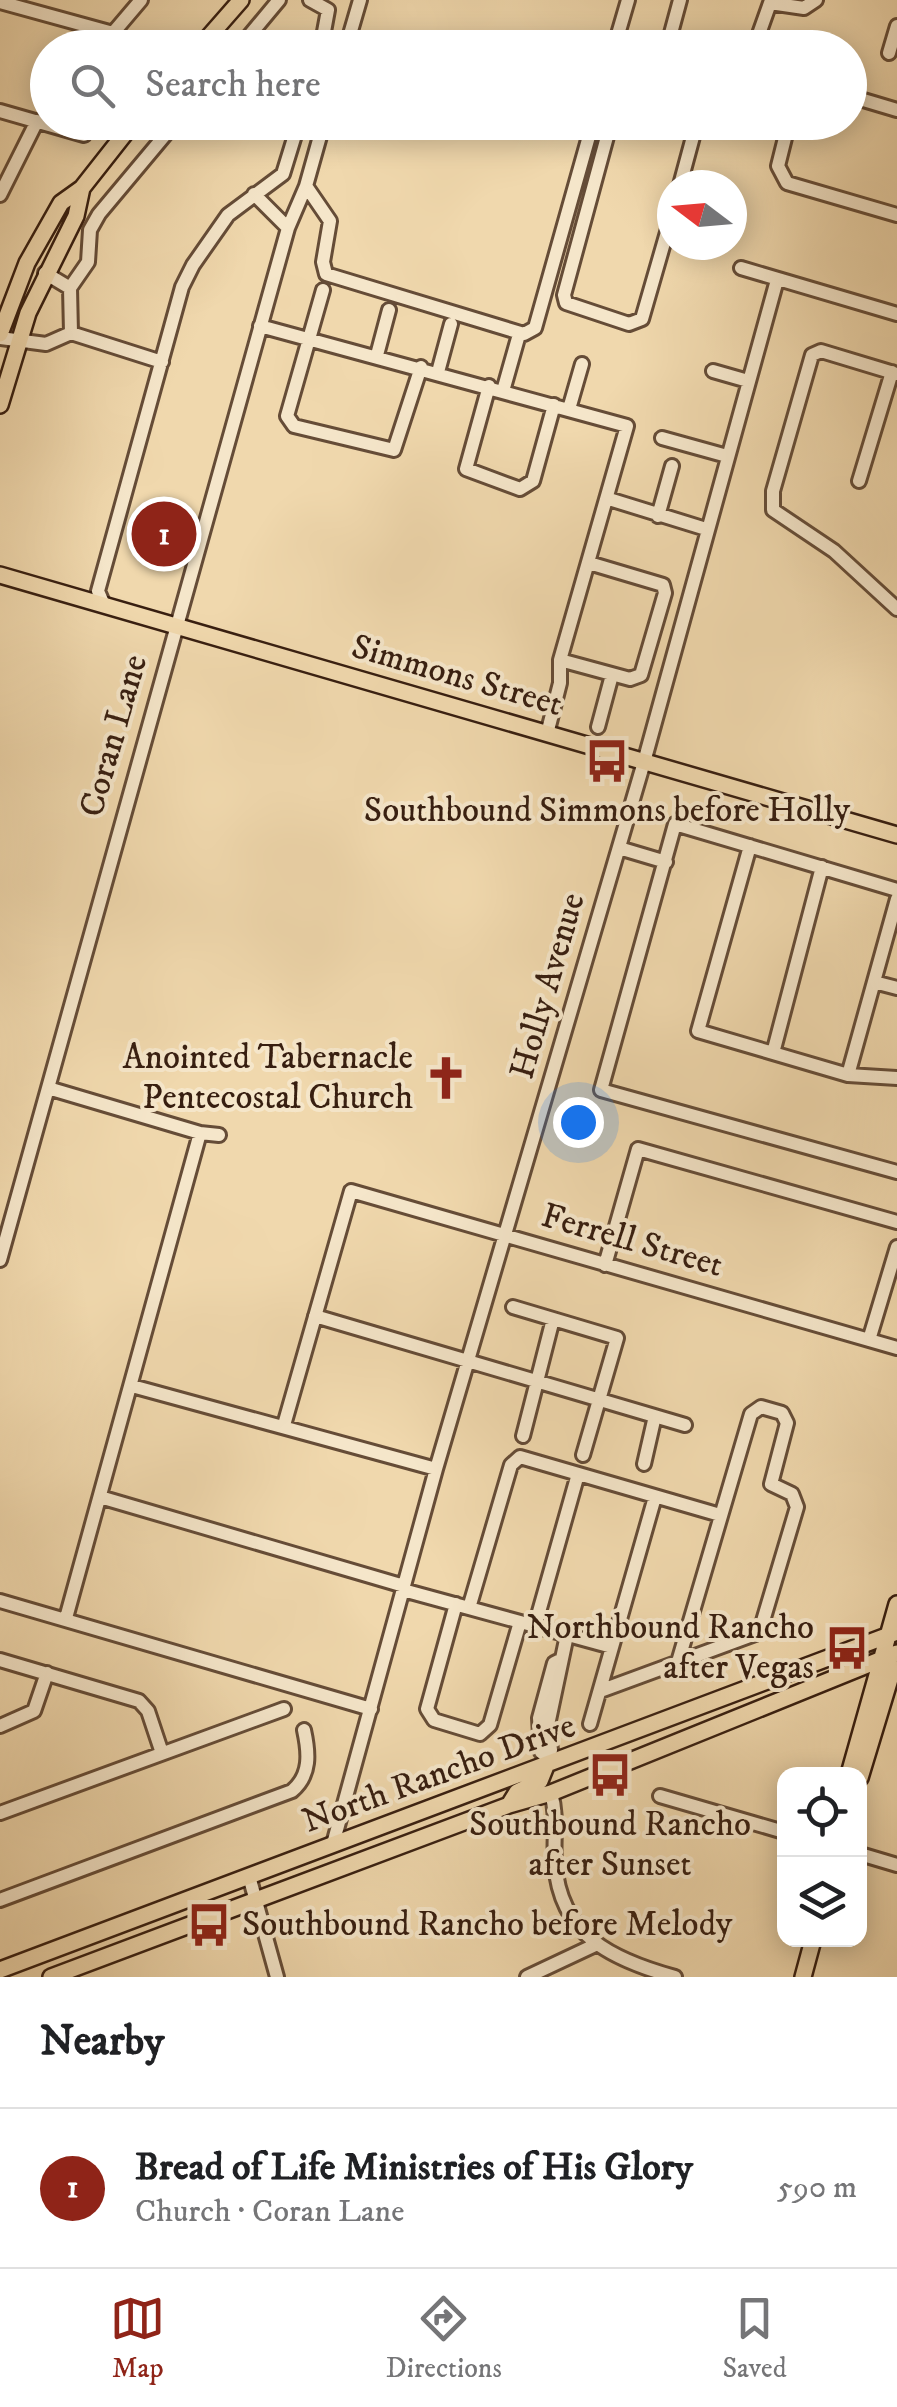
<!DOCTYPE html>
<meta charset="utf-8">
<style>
:root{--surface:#fff;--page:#f2f2f2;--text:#202124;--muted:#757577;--line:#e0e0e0;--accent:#8f2418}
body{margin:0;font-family:"IM FELL DW Pica",serif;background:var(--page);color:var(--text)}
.controls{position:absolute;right:30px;bottom:30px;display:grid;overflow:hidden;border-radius:20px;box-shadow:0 5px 25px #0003}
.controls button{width:90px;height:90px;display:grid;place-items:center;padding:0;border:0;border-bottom:2px solid var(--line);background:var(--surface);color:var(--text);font:50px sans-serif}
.compass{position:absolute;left:657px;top:170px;width:90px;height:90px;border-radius:50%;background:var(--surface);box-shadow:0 5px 25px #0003;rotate:286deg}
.you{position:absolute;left:578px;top:1122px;width:35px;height:35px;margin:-25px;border:8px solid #fff;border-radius:50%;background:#1a73e8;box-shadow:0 0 0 15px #1a73e833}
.badge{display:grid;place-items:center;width:65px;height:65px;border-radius:50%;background:var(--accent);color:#fff;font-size:32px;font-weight:700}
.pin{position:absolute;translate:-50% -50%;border:5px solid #fff;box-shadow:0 2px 10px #0006}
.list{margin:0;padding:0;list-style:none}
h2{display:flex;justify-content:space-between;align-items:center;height:130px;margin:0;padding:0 40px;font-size:42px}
h2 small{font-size:32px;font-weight:400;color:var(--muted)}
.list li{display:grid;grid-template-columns:65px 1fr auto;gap:30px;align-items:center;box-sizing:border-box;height:160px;padding:0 40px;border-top:2px solid var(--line)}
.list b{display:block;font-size:38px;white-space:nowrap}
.list p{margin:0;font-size:32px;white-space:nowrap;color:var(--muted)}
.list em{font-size:32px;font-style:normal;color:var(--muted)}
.icon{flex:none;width:55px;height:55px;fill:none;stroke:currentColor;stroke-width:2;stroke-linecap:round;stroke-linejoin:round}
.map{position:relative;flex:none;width:897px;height:1977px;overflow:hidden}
.search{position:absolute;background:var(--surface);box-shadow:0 5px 25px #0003;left:30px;right:30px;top:30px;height:110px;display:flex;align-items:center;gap:25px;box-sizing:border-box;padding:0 35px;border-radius:55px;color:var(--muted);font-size:38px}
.sheet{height:290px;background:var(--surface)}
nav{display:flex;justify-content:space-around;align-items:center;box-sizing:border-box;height:140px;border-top:2px solid var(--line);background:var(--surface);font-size:28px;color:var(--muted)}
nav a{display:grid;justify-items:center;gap:5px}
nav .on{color:var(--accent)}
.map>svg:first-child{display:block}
</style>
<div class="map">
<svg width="897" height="1977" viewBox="0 0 897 1977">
<rect width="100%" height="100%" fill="#f0d8ad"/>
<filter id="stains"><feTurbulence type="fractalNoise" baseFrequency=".002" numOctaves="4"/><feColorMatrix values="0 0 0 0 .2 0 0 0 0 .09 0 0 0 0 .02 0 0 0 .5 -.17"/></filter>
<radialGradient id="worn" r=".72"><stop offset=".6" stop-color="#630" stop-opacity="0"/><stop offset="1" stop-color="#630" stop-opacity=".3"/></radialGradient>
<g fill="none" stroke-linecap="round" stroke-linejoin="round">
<g stroke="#654c37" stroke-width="18">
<path id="minor" d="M310,0L328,10L321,48
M0,2L113,33L141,0
M239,48L279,0
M346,48L360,0
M614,48L628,0
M667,48L680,0
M754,48L770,3L804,8L816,0
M808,48L809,45
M889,53L897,26
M850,96L897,110
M0,111L84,135
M324,122L306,186L330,221L323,262L326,274L524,334L535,328L593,122
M611,122L564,295L566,303L629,324L642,319L672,215
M789,122L778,166L787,183L897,215
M680,185L697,122
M254,194L288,228
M0,195L37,121
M741,268L897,314
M45,273L70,288L88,262L90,230L99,214L176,122
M70,288L71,333
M323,290L287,416L294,426L394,450L421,367
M260,326L627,426L560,660V683L547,734
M0,338L46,344L71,333L162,362
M377,355L389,310
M713,371L748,381
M438,372L451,324
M897,374L821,351L812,355L773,491V510L834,551L897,609
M489,386L466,469L520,489L533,481L554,405
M503,391L518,338
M569,409L582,364
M662,438L727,456
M859,481L892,372
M609,499L706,529
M658,516L672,466
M104,605L98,591L182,287L193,265L228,215L283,174L299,122
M560,660L630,679L641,675L665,593L663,585L589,563
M598,727L612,675
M750,846L698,1031L848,1075L897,1078
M619,848L666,862
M897,890L675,824L601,1090L897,1172
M874,982L897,988
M773,1053L822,867
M848,1075L897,899
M48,1088L200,1133L219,1135
M0,1260L288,228L306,186
M605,1265L638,1149L897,1222
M513,1307L617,1338L583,1455
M315,1316L685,1425
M869,1340L897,1247
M132,1386L436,1469
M284,1425L351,1191L897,1348
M523,1436L553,1319
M644,1464L655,1416
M100,1497L404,1586
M403,1590L612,1647
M0,1601L371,1709
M456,1604L427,1709L434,1720L480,1734L490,1725L520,1622
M469,1608L511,1465L520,1457L720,1515
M66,1618L200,1133
M535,1626L578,1474
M0,1660L139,1701L148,1711L162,1753
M600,1691L755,1634L760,1631L797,1507L792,1494L771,1484L787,1423L782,1413L761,1407L751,1414L678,1662
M590,1724L655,1497
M0,1726L34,1711L47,1673
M546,1756L541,1752L539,1718L554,1663L560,1660
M546,1766L551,1750L548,1725L567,1635
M551,1793C558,1817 553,1839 555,1863C560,1936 613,1960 675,1977
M660,1796L784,1832
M0,1813L284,1709
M333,1844L436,1469L644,762L777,280
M860,1854L897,1865
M249,1876L277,1977
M0,1900L292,1791C311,1775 309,1753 304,1730
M527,1977L595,1945"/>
</g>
<g stroke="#371e10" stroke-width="20">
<path id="major" d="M199,48L241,0
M0,334L27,263L61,203L82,188L134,122
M0,405L28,313L76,216L82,188
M0,575L897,835
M849,1774L897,1604
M860,1778L897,1656
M509,1805L517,1792L540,1781L546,1766
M0,1970L897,1632
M51,1977L509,1805L551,1793L897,1653
M803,1977L813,1940"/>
</g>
<use href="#minor" stroke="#f5e6ca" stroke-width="12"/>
<use href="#major" stroke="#f0d8ad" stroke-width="15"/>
</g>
<defs>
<g id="bus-bare" transform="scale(3.45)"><path d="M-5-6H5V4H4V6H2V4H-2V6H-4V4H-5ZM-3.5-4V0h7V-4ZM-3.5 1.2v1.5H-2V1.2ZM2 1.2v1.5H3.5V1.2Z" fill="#8f2418" stroke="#f5e6ca" stroke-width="2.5" paint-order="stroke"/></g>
<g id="church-bare" transform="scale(3.45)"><path d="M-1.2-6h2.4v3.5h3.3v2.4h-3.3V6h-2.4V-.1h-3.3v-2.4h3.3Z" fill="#8f2418" stroke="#f5e6ca" stroke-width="2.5" paint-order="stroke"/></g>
</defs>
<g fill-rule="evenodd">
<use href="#bus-bare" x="607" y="761"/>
<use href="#church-bare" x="446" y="1078"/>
<use href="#bus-bare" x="847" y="1648"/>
<use href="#bus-bare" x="610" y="1775"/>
<use href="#bus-bare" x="209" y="1925"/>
</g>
<g text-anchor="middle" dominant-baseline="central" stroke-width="8" stroke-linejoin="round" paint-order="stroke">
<g font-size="35" fill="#371e10" stroke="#f5e6ca">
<text transform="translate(457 676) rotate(16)">Simmons Street</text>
<text transform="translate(114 736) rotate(-74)">Coran Lane</text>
<text transform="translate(548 986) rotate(-74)">Holly Avenue</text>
<text transform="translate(632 1241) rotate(16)">Ferrell Street</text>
<text transform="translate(439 1774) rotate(-20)">North Rancho Drive</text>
</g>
<g font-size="35" fill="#371e10" stroke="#f5e6ca">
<text x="607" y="811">Southbound Simmons before Holly</text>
<text x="413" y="1058" text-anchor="end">Anointed Tabernacle<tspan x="413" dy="40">Pentecostal Church</tspan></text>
<text x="814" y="1628" text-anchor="end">Northbound Rancho<tspan x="814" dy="40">after Vegas</tspan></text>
<text x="610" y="1825">Southbound Rancho<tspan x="610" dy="40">after Sunset</tspan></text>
<text x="242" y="1925" text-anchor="start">Southbound Rancho before Melody</text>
</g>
</g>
<rect width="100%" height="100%" filter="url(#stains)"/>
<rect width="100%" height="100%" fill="url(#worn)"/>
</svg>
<div class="controls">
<button><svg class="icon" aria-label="locate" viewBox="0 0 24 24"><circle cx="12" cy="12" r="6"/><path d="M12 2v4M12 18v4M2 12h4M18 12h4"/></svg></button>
<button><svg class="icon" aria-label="layers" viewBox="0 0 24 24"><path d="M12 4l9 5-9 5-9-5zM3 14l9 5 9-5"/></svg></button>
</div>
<svg class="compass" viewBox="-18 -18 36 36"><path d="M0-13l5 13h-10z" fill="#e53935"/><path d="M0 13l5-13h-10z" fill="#757577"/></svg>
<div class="you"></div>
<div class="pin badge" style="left:164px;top:534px">1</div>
<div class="search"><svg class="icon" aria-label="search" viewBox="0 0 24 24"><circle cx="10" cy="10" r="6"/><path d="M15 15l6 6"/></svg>Search here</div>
</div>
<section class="sheet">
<h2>Nearby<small></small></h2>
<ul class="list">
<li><span class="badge">1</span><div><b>Bread of Life Ministries of His Glory</b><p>Church · Coran Lane</p></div><em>590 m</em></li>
</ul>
</section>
<nav>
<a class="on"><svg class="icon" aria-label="map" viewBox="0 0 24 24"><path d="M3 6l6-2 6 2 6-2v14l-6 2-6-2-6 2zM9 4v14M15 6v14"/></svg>Map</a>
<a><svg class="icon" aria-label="directions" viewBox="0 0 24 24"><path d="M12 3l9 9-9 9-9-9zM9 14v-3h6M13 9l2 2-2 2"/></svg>Directions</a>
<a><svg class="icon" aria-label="saved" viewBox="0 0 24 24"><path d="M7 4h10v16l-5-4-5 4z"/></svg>Saved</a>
</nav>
